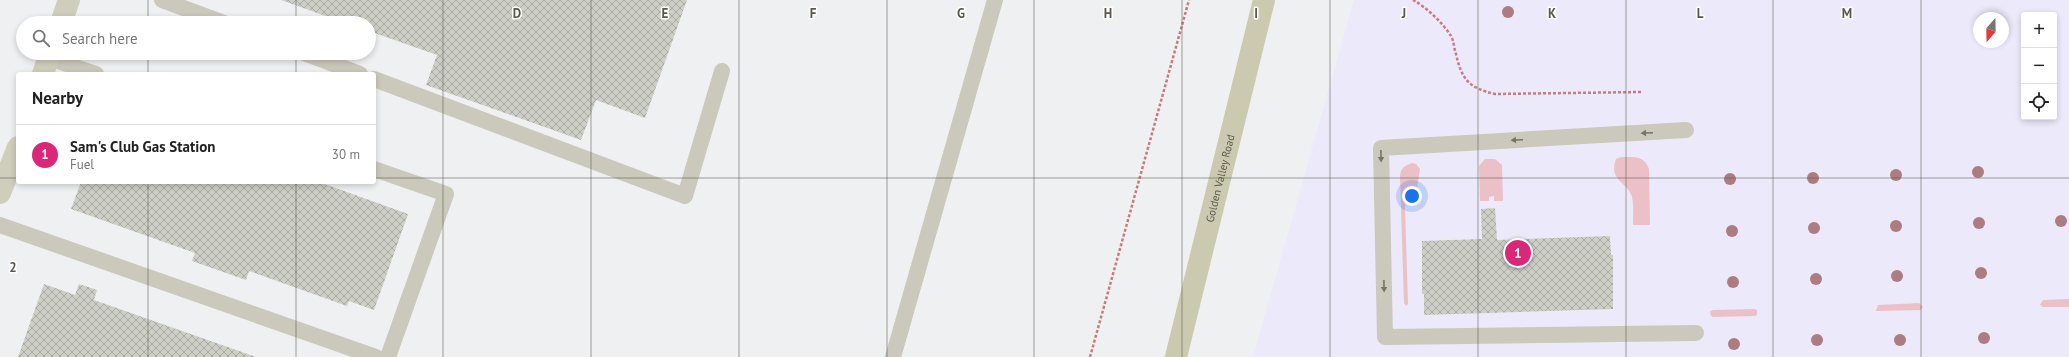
<!DOCTYPE html>
<meta charset="utf-8">
<style>
:root{--surface:#fff;--page:#f2f2f2;--text:#222;--muted:#767676;--line:#e0e0e0;--accent:#db2777}
body{margin:0;font-family:"PT Sans",sans-serif;background:var(--page);color:var(--text)}
.controls{position:absolute;right:12px;top:12px;display:grid;overflow:hidden;border-radius:4px;box-shadow:0 2px 6px #0003}
.controls button{width:36px;height:36px;display:grid;place-items:center;padding:0;border:0;border-bottom:1px solid var(--line);background:var(--surface);color:var(--text);font:20px sans-serif}
.compass{position:absolute;left:1973px;top:12px;width:36px;height:36px;border-radius:50%;background:var(--surface);box-shadow:0 2px 6px #0003;rotate:200deg}
.you{position:absolute;left:1412px;top:196px;width:14px;height:14px;margin:-10px;border:3px solid #fff;border-radius:50%;background:#1a73e8;box-shadow:0 0 0 6px #1a73e833}
.badge{display:grid;place-items:center;width:26px;height:26px;border-radius:50%;background:var(--accent);color:#fff;font-size:13px;font-weight:700}
.pin{position:absolute;translate:-50% -50%;border:2px solid #fff;box-shadow:0 1px 4px #0006}
.list{margin:0;padding:0;list-style:none}
h2{display:flex;justify-content:space-between;align-items:center;height:52px;margin:0;padding:0 16px;font-size:17px}
h2 small{font-size:13px;font-weight:400;color:var(--muted)}
.list li{display:grid;grid-template-columns:26px 1fr auto;gap:12px;align-items:center;box-sizing:border-box;height:60px;padding:0 16px;border-top:1px solid var(--line)}
.list b{display:block;font-size:15px;white-space:nowrap}
.list p{margin:0;font-size:13px;white-space:nowrap;color:var(--muted)}
.list em{font-size:13px;font-style:normal;color:var(--muted)}
.icon{flex:none;width:22px;height:22px;fill:none;stroke:currentColor;stroke-width:2;stroke-linecap:round;stroke-linejoin:round}
.map{position:relative;flex:none;width:2069px;height:357px;overflow:hidden}
.search{position:absolute;background:var(--surface);box-shadow:0 2px 6px #0003;left:16px;top:16px;width:360px;height:44px;display:flex;align-items:center;gap:10px;box-sizing:border-box;padding:0 14px;border-radius:22px;color:var(--muted);font-size:15px}
.panel{position:absolute;background:var(--surface);box-shadow:0 2px 6px #0003;left:16px;top:72px;width:360px;height:112px;border-radius:4px}
.map>svg:first-child{display:block}
</style>
<div class="map">
<svg width="2069" height="357" viewBox="0 0 2069 357">
<defs>
<pattern id="building-cross-hatch" width="8" height="8" patternUnits="userSpaceOnUse"><rect width="8" height="8" fill="#cdcec6"/><path d="M0 0l8 8M0 8l8-8" fill="none" stroke="#a9aaa3"/></pattern>
</defs>
<rect width="100%" height="100%" fill="#eff0f1"/>
<path fill="#ece9fa" fill-rule="evenodd" d="M1354,0H2069V357H1253ZM2024,15H2054V117H2024ZM1979,18H2003V42H1979Z"/>
<path fill="#ebc0c7" d="M1621,157C1634,157 1644,155 1649,169L1650,225H1633C1633,216 1634,205 1632,197C1628,182 1608,181 1616,159Z
M1485,159H1495L1502,165L1503,201H1494V196L1489,197V201H1480L1479,166Z
M1412,163L1416,164L1420,169L1417,188L1406,199L1405,207L1408,304L1406,306L1404,303L1400,176C1401,167 1405,166 1412,163Z
M2069,299V307H2043L2040,305L2043,300Z
M1919,303L1923,307L1921,310L1876,311L1878,305Z
M1755,309L1757,310V315L1755,316L1713,317L1711,316L1710,311L1713,310Z"/>
<path fill="url(#building-cross-hatch)" d="M281,0H687L645,118L596,100L581,140L426,85L437,55L369,31V23H345Z
M81,182H319L408,214L374,310L349,301L347,306L249,271L246,280L192,261L195,253L71,209Z
M1495,208L1497,240L1610,236L1611,255H1613V309L1424,315V294H1422V241L1482,239L1481,209Z
M44,284L75,295L79,284L97,290L94,300L256,357H18Z"/>
<g fill="none" stroke-linecap="round" stroke-linejoin="round">
<path stroke="#c77b7e" stroke-width="2.5" stroke-dasharray="3 2" stroke-linecap="butt" d="M1413,0C1426,7 1443,23 1451,36C1454,41 1454,49 1456,54C1462,80 1469,88 1495,94L1642,92
M1090,357L1189,0"/>
<path stroke="#cac9bb" stroke-width="16" d="M162,0L224,23
M304,53L360,74
M49,58L96,74
M374,79L685,196L722,71
M1686,130L1381,148L1385,337L1696,333
M374,169L446,194L388,357
M0,225L376,357
M893,357L995,0"/>
<path stroke="#cfcebc" stroke-width="22" d="M61,23L69,0
M43,74L50,53
M0,193L18,147"/>
<path stroke="#cbcab0" stroke-width="22" id="s1" d="M1176,357L1264,0"/>
</g>
<g fill="#ad7c80">
<circle cx="1508" cy="12" r="6"/>
<circle cx="1978" cy="172" r="6"/>
<circle cx="1896" cy="175" r="6"/>
<circle cx="1813" cy="178" r="6"/>
<circle cx="1730" cy="179" r="6"/>
<circle cx="2061" cy="221" r="6"/>
<circle cx="1979" cy="223" r="6"/>
<circle cx="1896" cy="226" r="6"/>
<circle cx="1814" cy="228" r="6"/>
<circle cx="1732" cy="231" r="6"/>
<circle cx="1981" cy="273" r="6"/>
<circle cx="1897" cy="276" r="6"/>
<circle cx="1816" cy="279" r="6"/>
<circle cx="1733" cy="282" r="6"/>
<circle cx="1984" cy="338" r="6"/>
<circle cx="1817" cy="340" r="6"/>
<circle cx="1900" cy="340" r="6"/>
<circle cx="1734" cy="344" r="6"/>
</g>
<defs><path id="oneway-solid" d="M-6-.8H1V-3.2L6.5 0L1 3.2V.8H-6Z"/></defs>
<g fill="#767565">
<use href="#oneway-solid" transform="translate(1647 133) rotate(177)"/>
<use href="#oneway-solid" transform="translate(1517 140) rotate(177)"/>
<use href="#oneway-solid" transform="translate(1381 156) rotate(89)"/>
<use href="#oneway-solid" transform="translate(1384 286) rotate(89)"/>
</g>
<path fill="none" stroke="#5a5948" stroke-width="1" stroke-opacity="0.55" d="M148,0V23M296,0V23M443,0V357M591,0V357M739,0V357M887,0V357M1034,0V357M1182,0V357M1330,0V357M1478,0V357M1626,0V357M1773,0V357M1921,0V357M148,53V74M296,53V74M0,178H18M374,178H2069M148,182V357M296,182V357"/>
<g text-anchor="middle" dominant-baseline="central" stroke-width="3" stroke-linejoin="round" paint-order="stroke">
<g font-size="11" fill="#5a5948" stroke="#fff">
<text stroke="none"><textPath href="#s1" startOffset="184">Golden Valley Road</textPath></text>
</g>
</g>
<g font-size="13" text-anchor="middle" font-weight="bold" fill="#5a5948" stroke="#fff" stroke-width="3" stroke-linejoin="round" paint-order="stroke">
<text x="517" y="18">D</text>
<text x="665" y="18">E</text>
<text x="813" y="18">F</text>
<text x="961" y="18">G</text>
<text x="1108" y="18">H</text>
<text x="1256" y="18">I</text>
<text x="1404" y="18">J</text>
<text x="1552" y="18">K</text>
<text x="1700" y="18">L</text>
<text x="1847" y="18">M</text>
<text x="13" y="272">2</text>
</g>
</svg>
<div class="controls">
<button>+</button>
<button>−</button>
<button><svg class="icon" aria-label="locate" viewBox="0 0 24 24"><circle cx="12" cy="12" r="6"/><path d="M12 2v4M12 18v4M2 12h4M18 12h4"/></svg></button>
</div>
<svg class="compass" viewBox="-18 -18 36 36"><path d="M0-13l5 13h-10z" fill="#e53935"/><path d="M0 13l5-13h-10z" fill="#767676"/></svg>
<div class="you"></div>
<div class="pin badge" style="left:1518px;top:253px">1</div>
<div class="search"><svg class="icon" aria-label="search" viewBox="0 0 24 24"><circle cx="10" cy="10" r="6"/><path d="M15 15l6 6"/></svg>Search here</div>
<section class="panel">
<h2>Nearby<small></small></h2>
<ul class="list">
<li><span class="badge">1</span><div><b>Sam's Club Gas Station</b><p>Fuel</p></div><em>30 m</em></li>
</ul>
</section>
</div>
